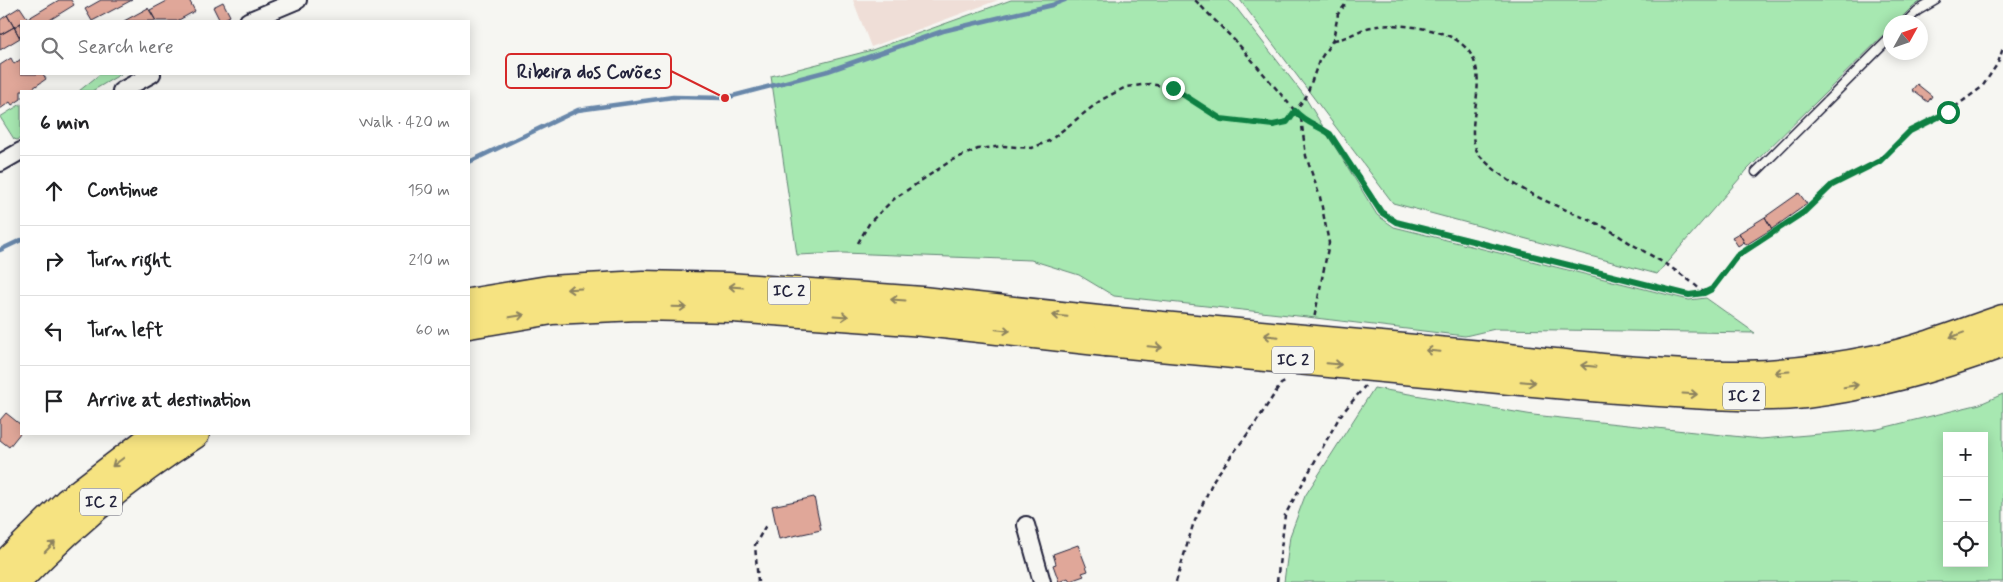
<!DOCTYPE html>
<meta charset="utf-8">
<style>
:root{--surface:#fff;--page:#f6f6f6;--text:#202124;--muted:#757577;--line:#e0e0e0}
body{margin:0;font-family:Mynerve,sans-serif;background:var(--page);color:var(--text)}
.controls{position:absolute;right:15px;bottom:15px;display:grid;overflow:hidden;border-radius:0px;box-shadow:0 2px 12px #0003}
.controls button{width:45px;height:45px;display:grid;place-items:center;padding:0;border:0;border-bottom:1px solid var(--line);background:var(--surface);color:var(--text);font:25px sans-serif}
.compass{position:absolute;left:1883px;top:15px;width:45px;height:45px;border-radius:50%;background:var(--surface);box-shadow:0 2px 12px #0003;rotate:50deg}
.stop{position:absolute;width:15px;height:15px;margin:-11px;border:4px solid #0b8043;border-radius:50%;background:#fff}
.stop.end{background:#0b8043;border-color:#fff;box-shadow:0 1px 5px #0008}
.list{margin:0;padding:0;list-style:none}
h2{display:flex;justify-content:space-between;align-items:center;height:65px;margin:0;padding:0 20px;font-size:21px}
h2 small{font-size:16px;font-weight:400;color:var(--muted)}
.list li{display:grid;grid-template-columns:32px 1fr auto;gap:15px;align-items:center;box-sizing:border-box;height:70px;padding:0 20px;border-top:1px solid var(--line)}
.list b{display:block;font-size:19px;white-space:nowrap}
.list em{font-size:16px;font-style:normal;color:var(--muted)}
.icon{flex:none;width:28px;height:28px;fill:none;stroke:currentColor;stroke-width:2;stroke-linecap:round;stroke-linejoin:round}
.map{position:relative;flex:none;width:2003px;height:582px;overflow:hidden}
.search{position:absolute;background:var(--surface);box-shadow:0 2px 12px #0003;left:20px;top:20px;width:450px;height:55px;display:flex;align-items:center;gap:12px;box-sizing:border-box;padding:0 18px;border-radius:0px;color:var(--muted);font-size:19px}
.panel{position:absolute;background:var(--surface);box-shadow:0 2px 12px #0003;left:20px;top:90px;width:450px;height:345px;border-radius:0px}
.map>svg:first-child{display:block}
</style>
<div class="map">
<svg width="2003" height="582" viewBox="0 0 2003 582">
<rect width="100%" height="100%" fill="#f6f6f2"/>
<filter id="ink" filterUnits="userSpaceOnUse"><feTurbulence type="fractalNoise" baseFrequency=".02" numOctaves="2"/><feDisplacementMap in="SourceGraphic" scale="10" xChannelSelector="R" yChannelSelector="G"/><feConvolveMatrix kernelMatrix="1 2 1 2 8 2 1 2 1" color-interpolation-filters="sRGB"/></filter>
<g filter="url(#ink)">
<path fill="#efded7" d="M853,0H998L871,47Z"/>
<path fill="#a7e8b1" stroke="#648576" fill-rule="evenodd" d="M1011,0H1228L1234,5L1303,94L1377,215L1394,227L1689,300L1706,298L1755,333L1495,329L1465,336L1307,317L1114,296L1079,275L1031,260L843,253L797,255L771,76L872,50Z
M1240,0H1924L1913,6L1897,22H1890V29L1747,170L1657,274L1393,203Z
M100,74H121L92,91H79Z
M21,104V138L17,140L14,139L0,117Z
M1374,388L1533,415L1761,439L1878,429L1980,404L2003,394V582H1284L1290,536L1305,496ZM1947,436H1984V563H1947Z"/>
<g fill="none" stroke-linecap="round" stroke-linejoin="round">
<path stroke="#6887aa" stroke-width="4.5" d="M469,162L578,110L673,97L725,98L828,71L943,31L1052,5L1065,0
M0,250L21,240"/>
</g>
<path fill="#e0a799" stroke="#22223b" d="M59,0H71L74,5L48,21H24Z
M101,0H132L92,21L85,9Z
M169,0H189L195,11L177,21H156L150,10Z
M223,2L230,16L220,21L213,7Z
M20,7L28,19L14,27L7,15Z
M148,8L156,21H124Z
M7,15L14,27L0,35V20Z
M21,23V37L20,38L14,27Z
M14,27L20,38L0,50V35Z
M11,58L14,64L21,59V74H43L46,79L30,90L31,91H21V99L12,105L10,102L0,109V65Z
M1917,84L1932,96L1928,102L1912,90Z
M1799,193L1807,204L1772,229L1765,217Z
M1765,217L1772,229L1746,245L1739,233Z
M1739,233L1744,242L1738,246L1732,237Z
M6,413L21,425V432L9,447L0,440V420Z
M814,497L821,530L779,539L772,506Z
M1078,545L1088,571L1082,573L1084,576L1070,581L1068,578L1059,582L1053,565L1056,564L1053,554Z"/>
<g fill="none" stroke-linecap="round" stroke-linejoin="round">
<g stroke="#22223b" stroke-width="11">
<path id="lane" d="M1906,22L1917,11L1936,0
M1756,172L1890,38"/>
</g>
<g stroke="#22223b" stroke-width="20">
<path id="street" d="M248,21L298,0
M121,91L152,74
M0,163L21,151
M1026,525L1042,582"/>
</g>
<g stroke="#22223b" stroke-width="31">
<path id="highway" d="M469,303L548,290L643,285L728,287L922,301L1108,321
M469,324L552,310L638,306L733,308L924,322L1106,342
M1481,355C1567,364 1655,376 1742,375C1787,374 1833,368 1877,359C1920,350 1962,333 2003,319
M1479,377C1550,384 1620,390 1691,394C1729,396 1768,398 1805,394C1873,386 1939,367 2003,343
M0,569L68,502L157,434
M16,582C71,524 128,477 195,434"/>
</g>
<path stroke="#22223b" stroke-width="2.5" stroke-dasharray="5 4" stroke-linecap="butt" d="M1195,0L1240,46L1301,118L1318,125L1330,134L1381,211L1396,222L1689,295L1704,293L1712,289L1737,256L1803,212L1832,185L1879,161L1910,131L1948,112L1982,87L1998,63L2003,48
M1333,40C1345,39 1353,34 1364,29C1386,21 1433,27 1453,38C1505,67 1454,130 1482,158C1514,191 1556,205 1596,223C1610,229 1623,239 1635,246C1659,260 1684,274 1704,293
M1301,118L1306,156L1320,197L1329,243L1314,319
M858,243L870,222L894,199L952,160L978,149L1003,146L1032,148L1049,141L1101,100L1126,87L1150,84L1173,88L1221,119L1273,125L1287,121L1306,97L1319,61L1333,40L1338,14L1345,5
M758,582L755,545L766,525
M1176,582L1193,525L1214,479L1255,424L1281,384L1287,381
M1277,582L1285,515L1340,416L1365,386"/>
<use href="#lane" stroke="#f6f6f2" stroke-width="8"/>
<use href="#street" stroke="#f6f6f2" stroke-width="16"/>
<use href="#highway" stroke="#f6e381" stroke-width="28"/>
<g stroke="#22223b" stroke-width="31" stroke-linecap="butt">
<path id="highway-bridge" d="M1108,321L1481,355
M1106,342L1479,377"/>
</g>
<use href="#highway-bridge" stroke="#f6e381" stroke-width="28"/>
</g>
<defs><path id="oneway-shaft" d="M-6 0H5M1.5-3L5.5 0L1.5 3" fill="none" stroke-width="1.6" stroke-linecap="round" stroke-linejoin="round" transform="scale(1.25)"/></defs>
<g stroke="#8c825e">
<use href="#oneway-shaft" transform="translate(736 287) rotate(-176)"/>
<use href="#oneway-shaft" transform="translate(574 289) rotate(177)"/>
<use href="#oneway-shaft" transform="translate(898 300) rotate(-176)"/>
<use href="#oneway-shaft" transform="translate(679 307) rotate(1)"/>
<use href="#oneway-shaft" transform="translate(517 316) rotate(-9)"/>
<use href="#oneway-shaft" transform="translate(841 316) rotate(4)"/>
<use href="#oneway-shaft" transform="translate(1060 316) rotate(-175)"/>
<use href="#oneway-shaft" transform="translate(1003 330) rotate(6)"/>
<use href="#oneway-shaft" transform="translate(1957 335) rotate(160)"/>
<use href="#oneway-shaft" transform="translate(1271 336) rotate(-175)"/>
<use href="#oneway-shaft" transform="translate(1155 347) rotate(5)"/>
<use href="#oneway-shaft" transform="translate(1433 351) rotate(-175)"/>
<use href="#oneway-shaft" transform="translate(1334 364) rotate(5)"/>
<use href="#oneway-shaft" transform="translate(1588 366) rotate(-174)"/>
<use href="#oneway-shaft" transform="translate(1782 372) rotate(176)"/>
<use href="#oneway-shaft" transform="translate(1528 382) rotate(5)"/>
<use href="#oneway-shaft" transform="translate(1851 386) rotate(-10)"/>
<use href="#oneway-shaft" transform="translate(1690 394) rotate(3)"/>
<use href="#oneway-shaft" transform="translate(118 462) rotate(143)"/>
<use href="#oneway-shaft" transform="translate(50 547) rotate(-45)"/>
</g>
</g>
<g fill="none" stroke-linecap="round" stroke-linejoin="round" filter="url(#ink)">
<path stroke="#0b8043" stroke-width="6" d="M1173,88L1221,119L1273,125L1287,122L1295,111C1304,122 1319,126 1330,134L1381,212L1396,222L1689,295L1704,293L1712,289L1737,256L1804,212L1832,185L1880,161L1910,131L1948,112"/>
</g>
<g text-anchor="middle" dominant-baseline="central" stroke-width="4.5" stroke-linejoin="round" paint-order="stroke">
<g fill="#f6f6f2" stroke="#626272" stroke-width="1">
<rect x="768" y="277.5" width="42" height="27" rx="4"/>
<rect x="1272" y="346.5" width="42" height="27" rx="4"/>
<rect x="1723" y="382.5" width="42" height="27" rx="4"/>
<rect x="80" y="488.5" width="42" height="27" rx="4"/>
</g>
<g font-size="16" font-weight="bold" fill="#22223b">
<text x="789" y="291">IC 2</text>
<text x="1293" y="360">IC 2</text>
<text x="1744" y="396">IC 2</text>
<text x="101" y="502">IC 2</text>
</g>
</g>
<path fill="none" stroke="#d62828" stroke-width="2" d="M725 98L671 71"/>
<circle fill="#d62828" stroke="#f6f6f2" stroke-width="2" cx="725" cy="98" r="5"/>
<rect fill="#f6f6f2" stroke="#d62828" stroke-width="2" x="506" y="54" width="165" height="34" rx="5"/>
<g font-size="19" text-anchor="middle" font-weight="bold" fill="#22223b">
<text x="589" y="78">Ribeira dos Covões</text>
</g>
</svg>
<div class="controls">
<button>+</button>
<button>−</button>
<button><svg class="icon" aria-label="locate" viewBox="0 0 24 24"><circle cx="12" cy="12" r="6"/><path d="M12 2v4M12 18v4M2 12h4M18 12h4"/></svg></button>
</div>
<svg class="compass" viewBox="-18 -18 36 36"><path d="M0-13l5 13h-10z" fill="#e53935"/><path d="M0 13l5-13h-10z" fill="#757577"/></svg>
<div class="stop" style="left:1948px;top:112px"></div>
<div class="stop end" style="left:1173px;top:88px"></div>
<div class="search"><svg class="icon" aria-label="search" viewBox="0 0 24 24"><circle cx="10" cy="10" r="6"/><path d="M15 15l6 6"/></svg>Search here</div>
<section class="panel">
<h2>6 min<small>Walk · 420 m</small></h2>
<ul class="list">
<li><svg class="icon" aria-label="ahead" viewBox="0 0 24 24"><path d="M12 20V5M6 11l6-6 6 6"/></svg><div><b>Continue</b></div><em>150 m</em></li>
<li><svg class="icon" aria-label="right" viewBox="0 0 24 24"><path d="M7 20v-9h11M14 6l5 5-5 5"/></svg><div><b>Turn right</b></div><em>210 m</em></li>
<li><svg class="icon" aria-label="left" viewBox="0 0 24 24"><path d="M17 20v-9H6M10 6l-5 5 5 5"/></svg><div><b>Turn left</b></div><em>60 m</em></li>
<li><svg class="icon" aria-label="arrive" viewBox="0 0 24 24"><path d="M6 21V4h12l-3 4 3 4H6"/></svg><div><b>Arrive at destination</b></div></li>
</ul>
</section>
</div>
